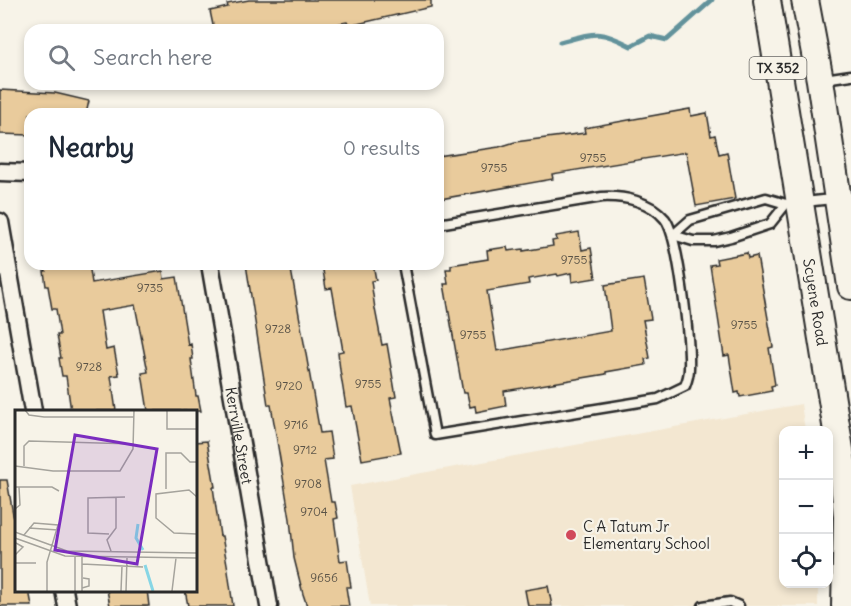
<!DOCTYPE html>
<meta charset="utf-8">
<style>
:root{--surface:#fff;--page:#f2f2f3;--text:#1f2937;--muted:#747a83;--line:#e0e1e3}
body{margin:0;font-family:Delius,sans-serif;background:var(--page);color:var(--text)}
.controls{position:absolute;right:18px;bottom:18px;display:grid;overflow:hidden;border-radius:12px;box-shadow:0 3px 9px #0003}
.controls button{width:54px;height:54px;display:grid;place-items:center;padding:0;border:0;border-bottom:2px solid var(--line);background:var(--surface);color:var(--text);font:30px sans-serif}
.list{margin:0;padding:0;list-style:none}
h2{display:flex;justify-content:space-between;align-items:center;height:78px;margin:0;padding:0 24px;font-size:26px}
h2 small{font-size:20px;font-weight:400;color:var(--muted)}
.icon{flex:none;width:33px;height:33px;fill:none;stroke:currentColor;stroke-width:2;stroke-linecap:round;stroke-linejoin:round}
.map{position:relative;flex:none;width:851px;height:606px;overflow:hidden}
.search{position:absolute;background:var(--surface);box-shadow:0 3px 9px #0003;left:24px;top:24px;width:420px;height:66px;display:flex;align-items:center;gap:15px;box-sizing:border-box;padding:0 21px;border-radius:18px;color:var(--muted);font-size:22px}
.panel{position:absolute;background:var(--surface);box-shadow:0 3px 9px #0003;left:24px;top:108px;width:420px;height:162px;border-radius:18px}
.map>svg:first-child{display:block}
</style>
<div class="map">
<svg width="851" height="606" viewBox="0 0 851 606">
<rect width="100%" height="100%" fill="#f7f3e8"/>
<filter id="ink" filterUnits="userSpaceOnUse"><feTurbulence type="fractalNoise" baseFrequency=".0167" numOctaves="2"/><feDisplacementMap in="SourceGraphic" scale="12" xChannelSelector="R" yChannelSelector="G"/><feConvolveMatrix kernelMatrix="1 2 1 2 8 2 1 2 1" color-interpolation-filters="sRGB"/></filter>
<g filter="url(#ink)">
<path fill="#f3e7d1" d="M801,404L805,430H784V584H818V606H370L350,486Z"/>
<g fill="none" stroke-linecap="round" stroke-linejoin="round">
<path stroke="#62929b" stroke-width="5" d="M560,42C595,33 598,29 631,46L650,36L667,40L712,0"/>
</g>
<path fill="#e9cb9c" stroke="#2b2b2b" stroke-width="1.5" d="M249,0H431V7L353,25L348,24L347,22L303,30H214L210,11L228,7L227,4Z
M0,90L55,93L89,101L86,114H30V135L0,134Z
M690,109L691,116L707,113L711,136L715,135L719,154L727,152L735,199L696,206L686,152L552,174L553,179L440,199L438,156L499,147L515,142L585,133L584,128Z
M579,232L582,250L591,248L596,278L572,282L571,273L558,276L557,274L528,279L529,284L487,291L497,351L611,331L605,285L644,279L651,319L643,320L650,358L645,359L646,365L606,372V374L504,391L506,406L476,412L475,406L470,407L467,393H463L444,284H448L446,269H451V265L488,259L487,250L507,247L508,251L523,249V251L553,246L552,241L557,240L556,236Z
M747,253L748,258L757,256L773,347L769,348L775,385L771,386L772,391L740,397L739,392L735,393L729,355L724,356L710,265L717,264L716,259Z
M45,264H89L92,283L163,271L164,279L177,277L188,345L191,344L193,359H191L196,396H198L201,411H148L142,373L148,372L135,305L100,311L106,350L114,348L119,375L111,376L116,411H71L66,376H62L59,358H61L57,335H60L56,309H52L48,286H46L44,271H46Z
M246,264H290L320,433L329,432L333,459L324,460L331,502H335L338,518L334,519L340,561L347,560L351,587H346L349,606H307L303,594L294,558L290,519L271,405H268Z
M322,264H373L376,280L371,281L375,309L382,345L387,344L396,397L390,398L401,453L362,460L352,406L346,407L340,370L338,352L343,351L332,288L326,289Z
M207,441L215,487H213L220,536H222L227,564L233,606H188L185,590H195V442Z
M0,480H7L16,531V590H29L32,606H0Z
M548,586L552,606H528L525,590Z
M107,590H147L149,606H110Z"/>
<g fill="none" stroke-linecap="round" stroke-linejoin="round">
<g stroke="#2b2b2b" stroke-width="13">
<path id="lane" d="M824,79L851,75
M673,235L690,220L766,198L786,204L851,197
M673,235L693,241H714L731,237L770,224L786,204
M403,264L435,435L658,399L685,386C687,381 689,374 689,368C690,343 679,237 665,219C650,201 624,196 602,197L438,224
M703,606L730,602L739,606"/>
</g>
<g stroke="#2b2b2b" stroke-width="21">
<g id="street">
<path d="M0,172L30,173"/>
<path d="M0,222L33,411"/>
<path id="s1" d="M210,264L269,606"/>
<path d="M64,590L67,606"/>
</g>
</g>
<g stroke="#2b2b2b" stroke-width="30">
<g id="primary">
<path id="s2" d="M767,0L843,468L847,517L845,606"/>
<path d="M805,0L820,80L851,286"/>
</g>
</g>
<use href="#lane" stroke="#f7f3e8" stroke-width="8"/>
<use href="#street" stroke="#f7f3e8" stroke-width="16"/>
<use href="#primary" stroke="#f7f3e8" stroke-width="26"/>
</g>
</g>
<circle fill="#d1495b" stroke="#f7f3e8" stroke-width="2" cx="571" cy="535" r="6"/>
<g text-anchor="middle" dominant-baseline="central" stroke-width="4.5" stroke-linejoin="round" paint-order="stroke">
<g font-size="12" fill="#5a5347">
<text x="593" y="157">9755</text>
<text x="494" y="167">9755</text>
<text x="574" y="259">9755</text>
<text x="150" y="287">9735</text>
<text x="744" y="324">9755</text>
<text x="278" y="328">9728</text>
<text x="473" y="334">9755</text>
<text x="89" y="366">9728</text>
<text x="368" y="383">9755</text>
<text x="289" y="385">9720</text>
<text x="296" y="424">9716</text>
<text x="305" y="449">9712</text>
<text x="308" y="483">9708</text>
<text x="314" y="511">9704</text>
<text x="324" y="577">9656</text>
</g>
<rect fill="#f7f3e8" stroke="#686764" stroke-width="1.5" x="749.5" y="57" width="57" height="22" rx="4.5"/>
<g font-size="14" font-weight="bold" fill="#2b2b2b">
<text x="778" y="68">TX 352</text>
</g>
<g font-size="15" fill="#2b2b2b" stroke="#f7f3e8">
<text stroke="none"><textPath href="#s2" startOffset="306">Scyene Road</textPath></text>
<text stroke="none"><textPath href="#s1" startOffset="174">Kerrville Street</textPath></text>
</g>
<g font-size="15" fill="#2b2b2b" stroke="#f7f3e8" text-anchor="start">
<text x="583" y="526">C A Tatum Jr<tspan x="583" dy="17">Elementary School</tspan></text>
</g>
</g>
<g transform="translate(15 410)">
<rect width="182" height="182" fill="#f7f3e8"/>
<path fill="none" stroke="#87d6e5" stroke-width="3" d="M123,114L121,128L128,140M130,155L138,181"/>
<path fill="none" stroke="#a5a39c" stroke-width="1.5" d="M10,0L14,5L29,7H119M152,0V19H182M0,56L38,61H105L118,39L119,0M9,56V36L14,31L119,34M0,77H37L44,81M151,79V43H166L175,52H182M182,87L174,80L141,84V108L159,123L182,124M0,99L5,95L4,77M14,118L43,120M0,122L52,141L182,143M94,124L73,123V88L110,87M9,125L19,113L43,115L32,152V181M0,128L50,146L182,148M96,141L92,130L101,118V87M0,145L8,137L1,133M0,153H21M67,154L128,157M67,178L74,176V169L68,168M60,181V147M67,181V147M106,181L107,156M111,181L112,148M157,181L161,148"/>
<path fill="#7b2cbf" fill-opacity="0.15" stroke="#7b2cbf" stroke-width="3" d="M60,25L142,39L122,154L40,140Z"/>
<rect width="182" height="182" fill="none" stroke="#2b2b2b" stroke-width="3"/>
</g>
</svg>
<div class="controls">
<button>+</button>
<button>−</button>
<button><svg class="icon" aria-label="locate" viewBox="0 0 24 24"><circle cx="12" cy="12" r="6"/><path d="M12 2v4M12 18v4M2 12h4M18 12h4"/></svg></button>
</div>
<div class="search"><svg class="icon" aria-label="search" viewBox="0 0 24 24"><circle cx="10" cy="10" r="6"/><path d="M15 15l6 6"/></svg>Search here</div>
<section class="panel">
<h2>Nearby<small>0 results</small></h2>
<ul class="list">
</ul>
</section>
</div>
